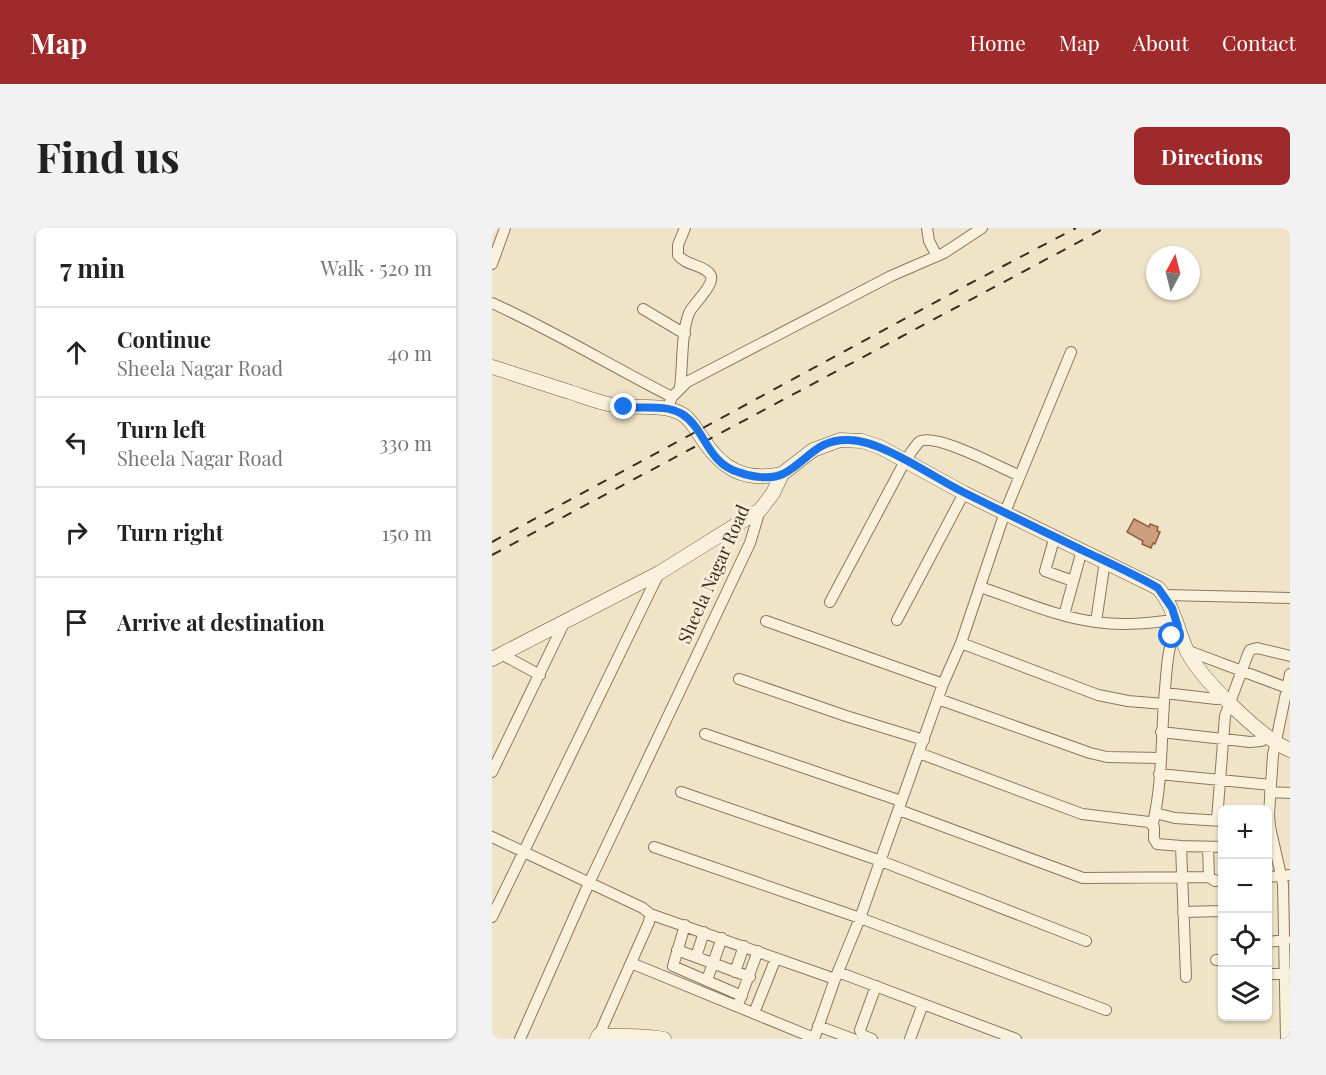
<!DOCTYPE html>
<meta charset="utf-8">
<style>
:root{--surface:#fff;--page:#f2f2f2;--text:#222;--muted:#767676;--line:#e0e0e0;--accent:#9e2a2b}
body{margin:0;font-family:"Playfair Display",serif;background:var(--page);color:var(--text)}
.controls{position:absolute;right:18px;bottom:18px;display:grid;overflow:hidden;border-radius:9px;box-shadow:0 2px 4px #0004}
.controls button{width:54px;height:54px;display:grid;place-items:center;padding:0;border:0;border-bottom:2px solid var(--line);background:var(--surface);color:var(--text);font:30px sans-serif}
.compass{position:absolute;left:654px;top:18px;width:54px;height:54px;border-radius:50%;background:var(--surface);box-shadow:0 2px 4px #0004;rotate:7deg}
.stop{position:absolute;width:18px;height:18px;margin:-14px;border:4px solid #1a73e8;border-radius:50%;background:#fff}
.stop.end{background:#1a73e8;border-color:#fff;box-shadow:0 2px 6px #0008}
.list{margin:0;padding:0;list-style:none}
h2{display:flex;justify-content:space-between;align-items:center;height:78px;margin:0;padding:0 24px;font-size:26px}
h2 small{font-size:20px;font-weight:400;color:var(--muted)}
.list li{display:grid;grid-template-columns:39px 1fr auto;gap:18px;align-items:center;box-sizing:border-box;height:90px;padding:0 24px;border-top:2px solid var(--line)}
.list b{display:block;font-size:22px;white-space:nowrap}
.list p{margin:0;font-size:20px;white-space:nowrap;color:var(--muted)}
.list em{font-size:20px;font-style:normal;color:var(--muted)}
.icon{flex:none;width:33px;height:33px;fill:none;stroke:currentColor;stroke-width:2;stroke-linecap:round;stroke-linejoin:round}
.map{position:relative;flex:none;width:798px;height:811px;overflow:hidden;border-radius:9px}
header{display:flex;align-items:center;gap:36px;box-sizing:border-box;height:84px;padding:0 30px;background:var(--accent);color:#fff}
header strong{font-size:28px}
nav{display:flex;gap:33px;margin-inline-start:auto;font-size:21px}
.intro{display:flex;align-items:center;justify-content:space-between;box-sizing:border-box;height:144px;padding:0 36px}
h1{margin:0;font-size:42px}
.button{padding:15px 27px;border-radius:9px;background:var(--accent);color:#fff;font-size:21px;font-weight:700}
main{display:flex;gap:36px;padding:0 36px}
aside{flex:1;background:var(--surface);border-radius:9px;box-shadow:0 2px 4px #0004}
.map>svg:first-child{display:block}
</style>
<header>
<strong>Map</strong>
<nav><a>Home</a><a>Map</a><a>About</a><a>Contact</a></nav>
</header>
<div class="intro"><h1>Find us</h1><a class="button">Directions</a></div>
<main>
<aside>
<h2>7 min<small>Walk · 520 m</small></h2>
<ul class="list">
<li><svg class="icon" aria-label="ahead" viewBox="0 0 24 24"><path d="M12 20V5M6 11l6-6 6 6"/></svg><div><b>Continue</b><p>Sheela Nagar Road</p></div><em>40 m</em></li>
<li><svg class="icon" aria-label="left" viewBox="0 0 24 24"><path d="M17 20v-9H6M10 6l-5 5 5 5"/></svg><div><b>Turn left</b><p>Sheela Nagar Road</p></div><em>330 m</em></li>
<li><svg class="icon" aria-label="right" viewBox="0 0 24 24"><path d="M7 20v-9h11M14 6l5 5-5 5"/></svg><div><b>Turn right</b></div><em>150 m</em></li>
<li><svg class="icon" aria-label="arrive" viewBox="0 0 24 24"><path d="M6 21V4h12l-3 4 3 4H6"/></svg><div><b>Arrive at destination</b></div></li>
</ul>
</aside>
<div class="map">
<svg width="798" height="811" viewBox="0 0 798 811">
<rect width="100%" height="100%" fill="#f0e4c8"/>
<path fill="#cf9f7d" stroke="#8d5f41" stroke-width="1.5" d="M642,291L657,299L658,296L666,299L665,303L668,304L663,316L661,315L659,320L650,316L651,313L635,304Z"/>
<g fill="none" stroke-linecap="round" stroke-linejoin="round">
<g stroke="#8d765c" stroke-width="12">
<path id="street" d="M435,0L437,13L445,28
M0,36L13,0
M0,75C62,103 119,138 180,169
M151,81L193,106
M188,159C191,137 189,105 197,85C201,76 225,55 218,46C210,36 194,38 186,27V17L193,0
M175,181L180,169L195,154L399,48L452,25L490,0
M563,308L553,343L581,353
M488,359C525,371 564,389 604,394C631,398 657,395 683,392
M672,367L798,370
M338,374L413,233C417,228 422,219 427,214C442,203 511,241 528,248
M572,387L590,322
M405,392L472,265
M274,393L451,456
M604,394L613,333
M469,415L606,467L636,473L672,476
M694,422L798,461
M9,426L48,447
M247,451L354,488L432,512
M673,465L724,471L734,470
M446,471L598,525L615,529L668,530
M669,504L758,514L769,513L776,510
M213,506L409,573
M427,525L590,586L657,594L662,599V611L665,616L689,618L694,749
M0,544L72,395
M667,546L779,557
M189,564L389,633L594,713
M778,564L798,565
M407,582L591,650L717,649
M663,585L683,590L730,593
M725,592L733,488L756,426L758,422L765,420L798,428
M661,595C671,553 669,504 673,461C675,440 675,417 686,399
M0,609L151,680L158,686L343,751
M689,618L730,619
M162,619L368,690L614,782
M716,619L717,649L723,653L730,652
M776,649L798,647
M691,684L730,683
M0,689L167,345
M193,697L181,738L250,768
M776,714L794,712
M185,722L258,749
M204,729L212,704
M724,732H730
M139,735L322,810
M243,744L252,718
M346,744L524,811
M776,746H795
M215,752L230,710
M247,774L266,723
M262,785L284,730
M326,798L361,811
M107,807L157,694L158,686
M28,811L97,655L258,315L268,282
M322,811L343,751L368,690L451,456L469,415L513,284L579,124
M380,811L370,807L368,802L384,758
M418,811L431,776
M794,811L791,656L778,599L777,586L781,527L798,446"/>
</g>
<g stroke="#6f573f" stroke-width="15">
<path id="secondary" d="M0,139C26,147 52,156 78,164C93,169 107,175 122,177C143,181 171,175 190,186C199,191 204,202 210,210C230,241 252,254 290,246
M0,431L167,345L268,282L281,265L290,246L321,222L348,212L370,213L388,219L472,265L666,360C682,378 685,401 695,423C709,451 769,510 798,522
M105,811L107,807C129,809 151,807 172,811"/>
</g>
<use href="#street" stroke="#faf1dc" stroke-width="10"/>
<use href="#secondary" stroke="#faf1dc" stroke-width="14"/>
<path stroke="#3d2e20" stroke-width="2" stroke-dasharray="10 10" stroke-linecap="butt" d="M0,314L475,57L584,0
M0,327L613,0"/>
</g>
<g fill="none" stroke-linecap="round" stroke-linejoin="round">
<path stroke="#1a73e8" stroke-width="8" d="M132,179C150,181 174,176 190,186C213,200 215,235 246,244C259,249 278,252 291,246C316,233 325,210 358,212C391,213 442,250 473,265C513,285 553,304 592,323C617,335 642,346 666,360L680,380L686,399L680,408"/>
</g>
<g text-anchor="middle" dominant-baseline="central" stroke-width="6" stroke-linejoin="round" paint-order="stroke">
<g font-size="18" fill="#3d2e20" stroke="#f7eed8">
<text transform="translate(221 346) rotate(-66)">Sheela Nagar Road</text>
</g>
</g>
</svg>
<div class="controls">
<button>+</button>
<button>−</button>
<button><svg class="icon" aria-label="locate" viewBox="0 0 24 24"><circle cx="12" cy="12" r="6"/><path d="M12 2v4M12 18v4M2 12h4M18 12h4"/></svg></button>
<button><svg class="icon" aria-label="layers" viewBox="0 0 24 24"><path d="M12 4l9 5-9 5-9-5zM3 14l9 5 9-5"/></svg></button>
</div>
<svg class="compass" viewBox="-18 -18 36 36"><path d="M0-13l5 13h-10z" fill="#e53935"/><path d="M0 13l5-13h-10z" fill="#767676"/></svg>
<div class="stop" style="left:680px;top:408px"></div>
<div class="stop end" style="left:132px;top:179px"></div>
</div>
</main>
